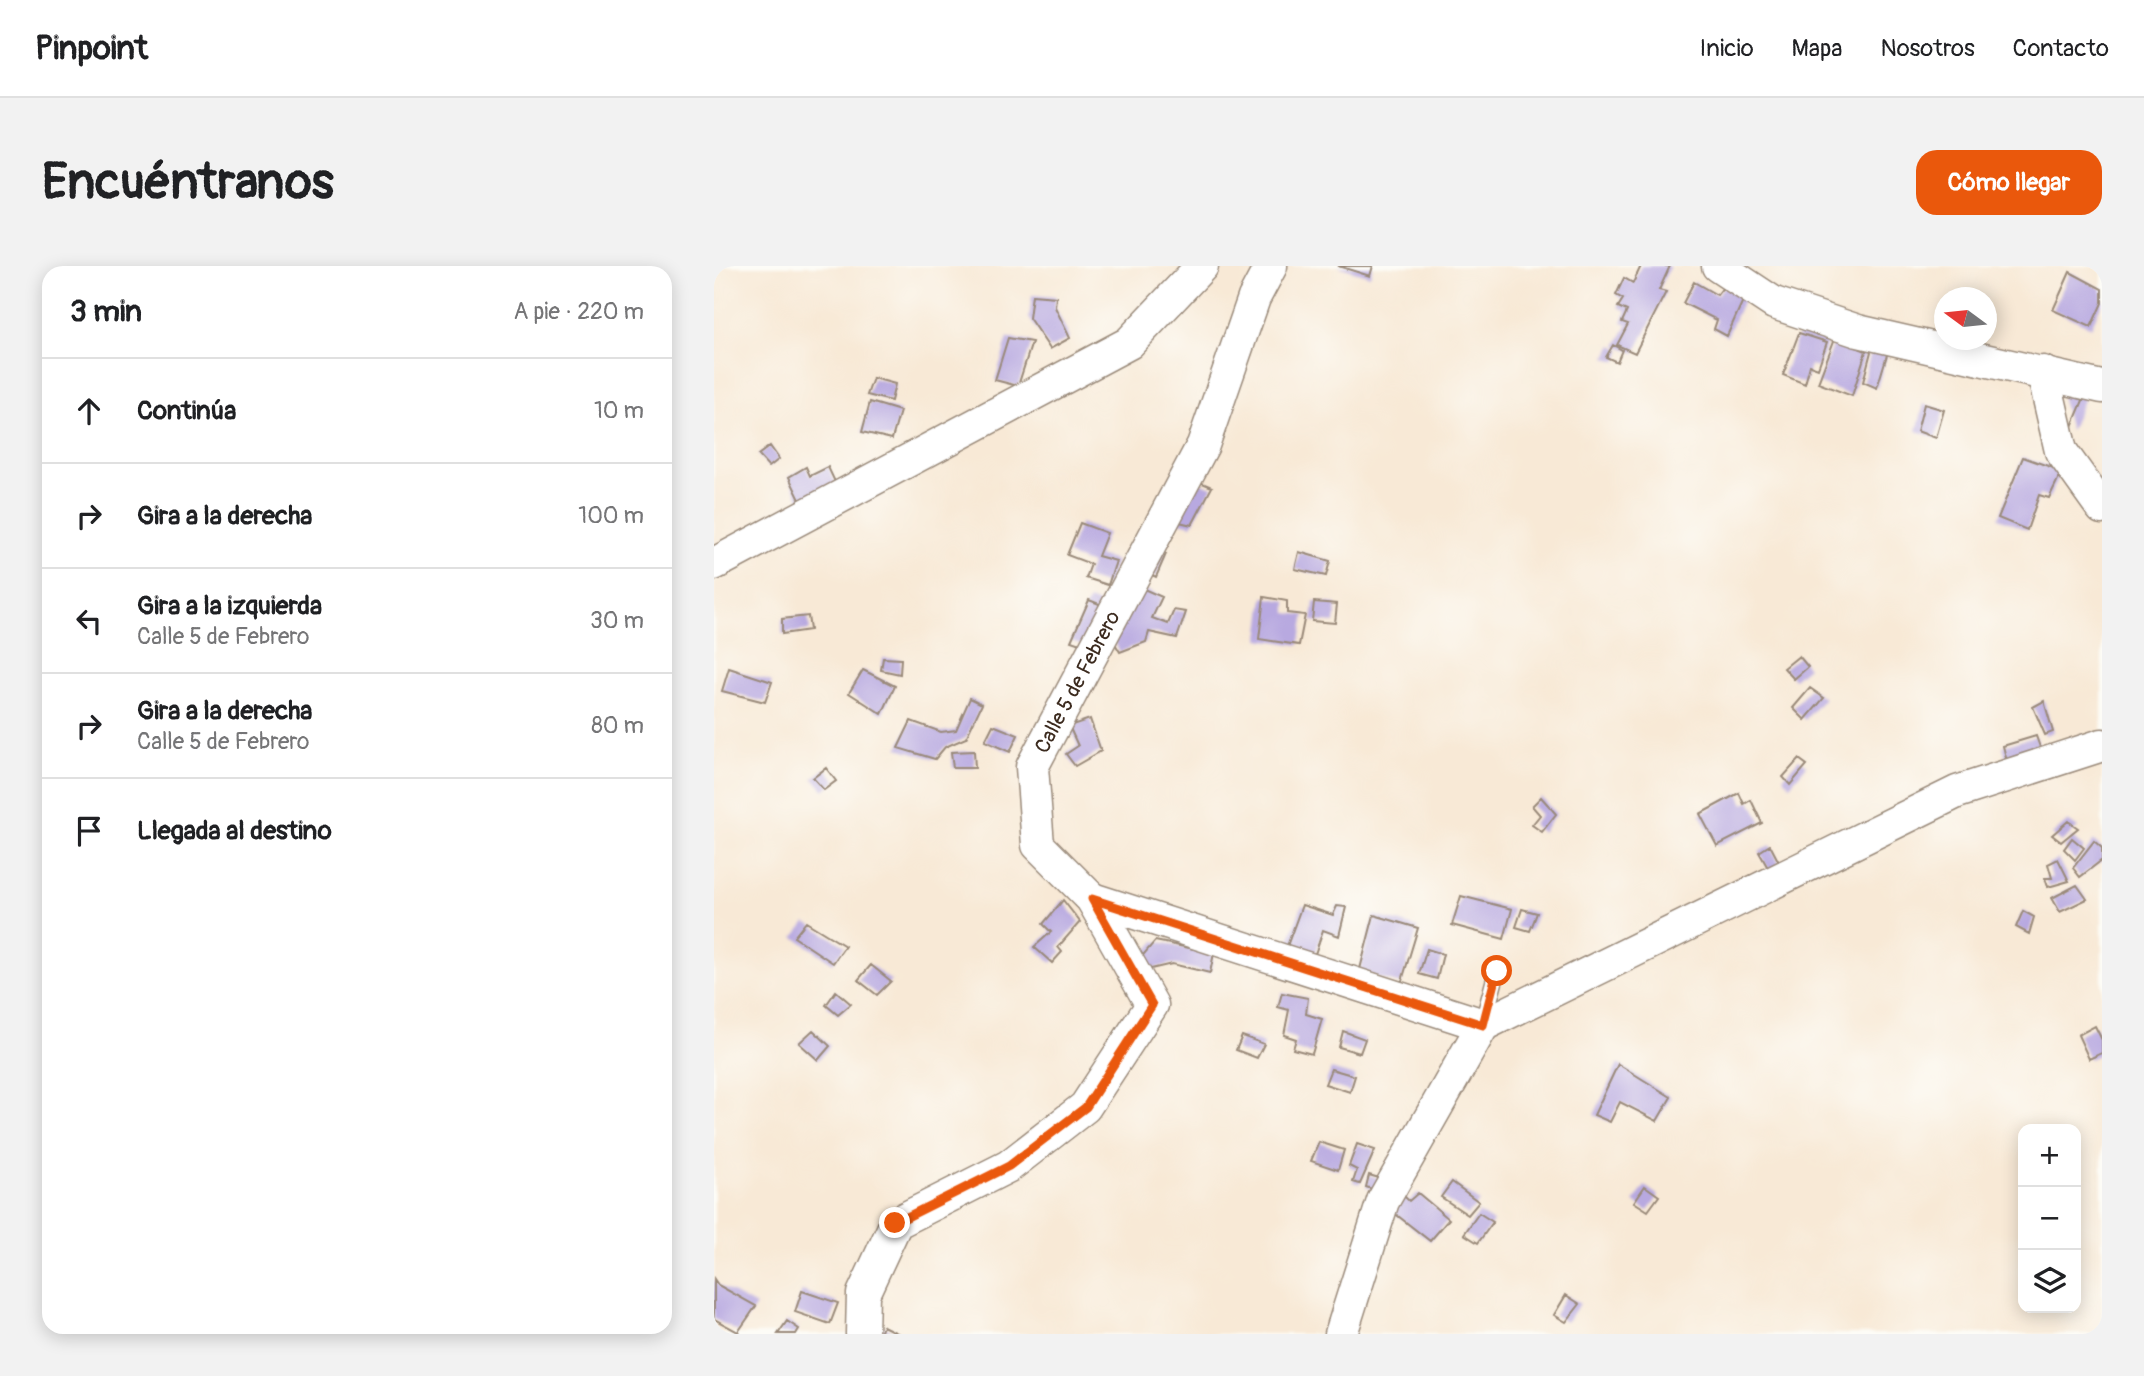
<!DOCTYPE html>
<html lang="es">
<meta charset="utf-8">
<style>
:root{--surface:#fff;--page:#f2f2f2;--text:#202124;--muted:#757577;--line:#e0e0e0;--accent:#ea580c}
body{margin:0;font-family:Pangolin,sans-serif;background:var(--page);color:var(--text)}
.controls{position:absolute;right:21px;bottom:21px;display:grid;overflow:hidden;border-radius:14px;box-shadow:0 4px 18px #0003}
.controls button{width:63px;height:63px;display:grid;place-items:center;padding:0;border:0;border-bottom:2px solid var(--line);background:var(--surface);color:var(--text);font:35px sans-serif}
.compass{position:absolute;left:1220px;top:21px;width:63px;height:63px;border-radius:50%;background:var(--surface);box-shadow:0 4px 18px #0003;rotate:285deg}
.stop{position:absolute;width:21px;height:21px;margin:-16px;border:5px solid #ea580c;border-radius:50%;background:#fff}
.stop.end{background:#ea580c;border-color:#fff;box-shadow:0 2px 7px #0008}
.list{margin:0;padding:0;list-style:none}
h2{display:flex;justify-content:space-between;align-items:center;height:91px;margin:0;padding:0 28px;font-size:30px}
h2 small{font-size:23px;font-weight:400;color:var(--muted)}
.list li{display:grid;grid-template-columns:46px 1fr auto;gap:21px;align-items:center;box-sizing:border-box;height:105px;padding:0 28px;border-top:2px solid var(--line)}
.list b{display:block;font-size:26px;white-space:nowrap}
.list p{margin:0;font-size:23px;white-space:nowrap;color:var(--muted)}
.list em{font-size:23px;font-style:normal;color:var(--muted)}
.icon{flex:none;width:38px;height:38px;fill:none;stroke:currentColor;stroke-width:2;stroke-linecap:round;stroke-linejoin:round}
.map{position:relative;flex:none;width:1388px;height:1068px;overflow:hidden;border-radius:21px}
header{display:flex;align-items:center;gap:42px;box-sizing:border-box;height:98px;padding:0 35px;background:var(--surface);border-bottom:2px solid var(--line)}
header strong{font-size:33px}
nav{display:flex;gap:38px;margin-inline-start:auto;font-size:24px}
.intro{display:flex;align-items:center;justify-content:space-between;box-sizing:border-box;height:168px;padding:0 42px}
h1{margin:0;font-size:49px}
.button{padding:18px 32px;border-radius:21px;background:var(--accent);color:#fff;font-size:24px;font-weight:700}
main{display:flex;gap:42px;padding:0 42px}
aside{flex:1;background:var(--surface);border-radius:21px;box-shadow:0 4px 18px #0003}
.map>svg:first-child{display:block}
</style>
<header>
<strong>Pinpoint</strong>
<nav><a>Inicio</a><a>Mapa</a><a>Nosotros</a><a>Contacto</a></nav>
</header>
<div class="intro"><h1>Encuéntranos</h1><a class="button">Cómo llegar</a></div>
<main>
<aside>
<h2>3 min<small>A pie · 220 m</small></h2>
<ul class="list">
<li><svg class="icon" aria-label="ahead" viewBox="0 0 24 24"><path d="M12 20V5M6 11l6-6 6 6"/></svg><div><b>Continúa</b></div><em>10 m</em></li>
<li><svg class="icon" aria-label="right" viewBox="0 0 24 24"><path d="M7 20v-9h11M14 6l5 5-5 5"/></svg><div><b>Gira a la derecha</b></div><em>100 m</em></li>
<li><svg class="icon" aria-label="left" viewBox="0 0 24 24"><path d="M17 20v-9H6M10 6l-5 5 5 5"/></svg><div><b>Gira a la izquierda</b><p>Calle 5 de Febrero</p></div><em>30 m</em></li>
<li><svg class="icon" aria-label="right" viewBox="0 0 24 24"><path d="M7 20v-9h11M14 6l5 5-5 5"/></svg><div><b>Gira a la derecha</b><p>Calle 5 de Febrero</p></div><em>80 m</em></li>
<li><svg class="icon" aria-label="arrive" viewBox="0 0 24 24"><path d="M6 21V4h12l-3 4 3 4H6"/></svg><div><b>Llegada al destino</b></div></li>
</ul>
</aside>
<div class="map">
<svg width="1388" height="1068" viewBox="0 0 1388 1068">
<rect width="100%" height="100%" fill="#fdfcf7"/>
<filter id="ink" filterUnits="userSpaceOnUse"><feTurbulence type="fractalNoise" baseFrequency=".0143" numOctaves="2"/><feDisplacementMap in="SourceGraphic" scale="14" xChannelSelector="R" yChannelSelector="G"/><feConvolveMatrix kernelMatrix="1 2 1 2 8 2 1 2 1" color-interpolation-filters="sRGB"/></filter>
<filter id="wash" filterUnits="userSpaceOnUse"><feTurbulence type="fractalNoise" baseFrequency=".00686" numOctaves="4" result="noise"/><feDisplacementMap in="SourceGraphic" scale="28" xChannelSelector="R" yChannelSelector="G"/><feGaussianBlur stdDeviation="1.57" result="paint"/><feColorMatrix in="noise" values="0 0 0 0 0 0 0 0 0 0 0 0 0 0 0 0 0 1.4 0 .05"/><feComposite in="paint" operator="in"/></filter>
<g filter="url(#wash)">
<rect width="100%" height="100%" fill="#f8e9d6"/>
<g id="blocks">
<path fill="#b8a9e0" d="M624,0H659L656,10Z
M927,0H956L945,24L952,26L921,87L903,79L914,58L908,56L913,45L904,41L909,33L902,29L910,12L919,17Z
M1356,6L1388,23V37L1377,61L1339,44Z
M980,16L1003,29L1010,20L1031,30L1013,70L1000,63L1003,54L969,37Z
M318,29L342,31L341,41L356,72L336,83L315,52Z
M1085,67L1113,76L1104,102L1096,99L1091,118L1069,109Z
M294,72L318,76L304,120L281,114Z
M1121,72L1152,85L1138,130L1104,117Z
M1159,78L1175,82L1163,122L1149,116Z
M899,79L908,84L903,96L892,91Z
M159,112L181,118L177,135L153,129Z
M1346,125L1370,132L1356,165Z
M156,136L186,145L178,173L148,166Z
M1210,138L1230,144L1222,172L1203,165Z
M56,180L65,193L55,201L44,189Z
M1309,191L1348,205L1335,232L1325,229L1313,264L1284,252Z
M92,201L96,210L114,201L122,218L88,238L75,211Z
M476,212L498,221L478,259L457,254Z
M366,257L393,267L384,290L402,295L394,319L372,312L377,298L353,289Z
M436,281L452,288L442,311L433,307Z
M585,286L616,295L612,310L581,303Z
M423,320L448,331L438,352L454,358L460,344L472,346L463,372L435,366L432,376L406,386L394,366Z
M550,331L573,335V347L591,349L585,379L545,373Z
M375,334L388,339L369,379L357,375Z
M600,336L623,338L621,357L598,355Z
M94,350L96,364L68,368V353Z
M1085,390L1094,401L1080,413L1070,402Z
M169,392L187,393L186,408L167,404Z
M15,402L58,416L51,436L8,425Z
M149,404L181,420L168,448L135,427Z
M1096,422L1110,432L1091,454L1079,442Z
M256,432L268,438L252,472L231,481L221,493L184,482L197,455L227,466L242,464Z
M1330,435L1339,466L1331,469L1319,441Z
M376,453L387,485L361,500L352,488L364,480L355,460Z
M279,459L304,469L296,486L271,475Z
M1322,470L1330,493L1296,507L1289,480Z
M260,485L261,502H239L237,486Z
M1085,493L1093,499L1076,519L1069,511Z
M112,502L122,515L110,524L99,512Z
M1025,527L1030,538L1037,534L1048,557L1003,580L986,548Z
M827,531L842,548L828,566L818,559L826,549L818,540Z
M1354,555L1364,562L1347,576L1338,569Z
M1358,572L1370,582L1361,594L1350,583Z
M1380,575L1388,582V594L1366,611L1359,602Z
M1056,579L1069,604L1058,609L1045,586Z
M1344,593L1355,615L1334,621L1331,612H1338L1334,598Z
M1363,619L1373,633L1346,646L1338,632Z
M747,630L798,643L790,673L738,659Z
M349,634L366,656L344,681L348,686L338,697L320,681L337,666L329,658Z
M588,639L619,649L623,640L632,641L625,670L609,664L601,688L573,680Z
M808,643L823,647L816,665L802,661Z
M1309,645L1320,651L1315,668L1302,661Z
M660,649L704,662L687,718L645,707Z
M92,656L131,680L119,697L80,671Z
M441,675L500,687L496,707L458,698L437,703L424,695Z
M713,683L729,688L723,713L705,708Z
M157,699L177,715L163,729L144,714Z
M122,725L137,738L124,749L112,739Z
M568,727L594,732L592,748L608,753L598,788L579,783L582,773L570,769L575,744L564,741Z
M1381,760L1388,774V787L1375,793L1364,769Z
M99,764L116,780L104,794L85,777Z
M629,765L651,773L646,787L625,781Z
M528,770L550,778L543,792L522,784Z
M904,798L957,831L943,855L906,836L896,856L880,849Z
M617,803L641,810L636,826L611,818Z
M605,876L630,884L624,904L597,895Z
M643,878L661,884L646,918L639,916L643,904L635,900Z
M655,909L665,912L661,924L652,921Z
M738,916L765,936L754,949L727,931Z
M931,920L945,930L934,945L920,936Z
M704,927L735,953L716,975L679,946L689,929L695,935Z
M765,947L779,956L764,977L750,968Z
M0,1013L4,1019L42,1040L24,1066L0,1053Z
M88,1025L124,1037L116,1058L81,1046Z
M852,1029L866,1038L852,1056L840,1049Z
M73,1055L85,1063L82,1068H64Z
M169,1060L185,1068H166Z"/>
</g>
</g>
<g filter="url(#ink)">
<use href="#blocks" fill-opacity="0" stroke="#9a8a7a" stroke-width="2"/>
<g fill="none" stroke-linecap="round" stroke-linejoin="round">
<g stroke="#9a8a7a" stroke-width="19">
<path id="lane" d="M769,757L783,705"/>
</g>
<g stroke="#9a8a7a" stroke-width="35">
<g id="street">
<path d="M1004,0L1060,37L1144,65L1388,121"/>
<path d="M1329,106L1347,185L1388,242"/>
<path d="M0,298L415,77L488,0"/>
<path d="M378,633L769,759L1243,526L1388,479"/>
<path id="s1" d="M148,1068L149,1028L182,957L295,900L371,841L438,739L378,633L324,579L318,501L489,179L540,32L557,0"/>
<path d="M627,1068L669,935L769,759"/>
</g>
</g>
<use href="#lane" stroke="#fff" stroke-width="16"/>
<use href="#street" stroke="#fff" stroke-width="32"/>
</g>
</g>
<g fill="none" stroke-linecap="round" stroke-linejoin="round" filter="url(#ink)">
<path stroke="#ea580c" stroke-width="9" d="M181,957L295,900L372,841L438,739L378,633L769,759L783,705"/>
</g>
<g text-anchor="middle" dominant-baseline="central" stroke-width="6" stroke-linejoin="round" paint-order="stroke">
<g font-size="21" fill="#3b2a1e" stroke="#fdfcf7">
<text stroke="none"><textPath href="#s1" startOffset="836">Calle 5 de Febrero</textPath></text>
</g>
</g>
</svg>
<div class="controls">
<button>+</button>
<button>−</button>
<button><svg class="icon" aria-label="layers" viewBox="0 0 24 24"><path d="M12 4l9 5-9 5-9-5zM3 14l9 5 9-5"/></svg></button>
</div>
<svg class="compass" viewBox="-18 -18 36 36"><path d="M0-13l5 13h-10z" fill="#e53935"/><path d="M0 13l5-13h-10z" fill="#757577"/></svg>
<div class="stop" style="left:783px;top:705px"></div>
<div class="stop end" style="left:181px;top:957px"></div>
</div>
</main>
